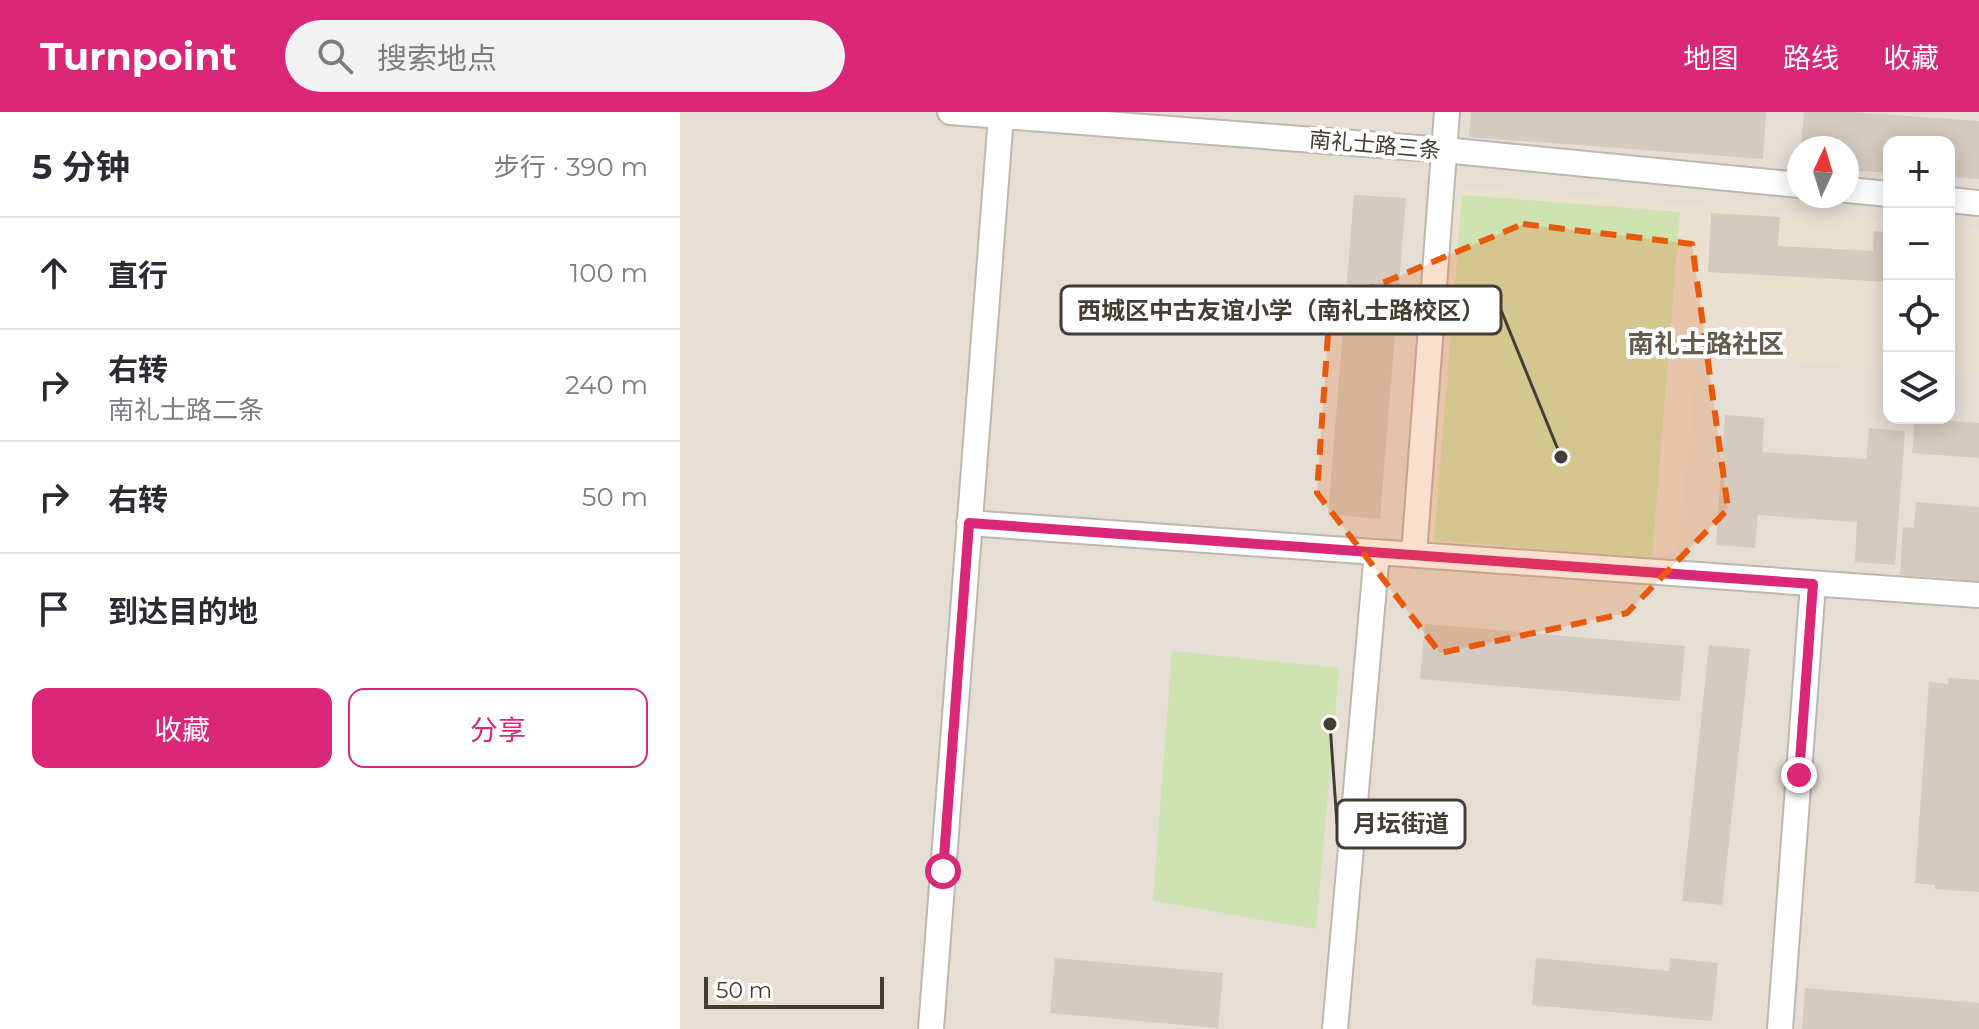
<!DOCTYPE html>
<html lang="zh">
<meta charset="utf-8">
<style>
:root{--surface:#fff;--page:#f2f2f3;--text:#2b2b33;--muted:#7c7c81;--line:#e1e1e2;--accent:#db2777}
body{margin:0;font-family:Montserrat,"Noto Sans SC",sans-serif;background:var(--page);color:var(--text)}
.controls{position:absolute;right:24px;top:24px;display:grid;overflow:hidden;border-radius:16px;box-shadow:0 4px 20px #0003}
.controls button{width:72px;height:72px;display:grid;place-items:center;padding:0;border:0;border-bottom:2px solid var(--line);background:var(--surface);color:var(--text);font:40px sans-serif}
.compass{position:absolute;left:1107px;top:24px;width:72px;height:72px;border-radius:50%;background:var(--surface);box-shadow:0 4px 20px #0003;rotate:4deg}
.scale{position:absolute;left:24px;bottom:20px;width:180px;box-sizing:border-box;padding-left:8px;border:4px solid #433d35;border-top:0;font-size:22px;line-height:28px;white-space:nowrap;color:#433d35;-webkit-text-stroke:6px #fff;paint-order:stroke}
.stop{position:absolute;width:24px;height:24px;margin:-18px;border:6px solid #db2777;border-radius:50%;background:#fff}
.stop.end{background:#db2777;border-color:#fff;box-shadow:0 2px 8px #0008}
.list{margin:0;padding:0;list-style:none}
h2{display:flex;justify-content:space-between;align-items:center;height:104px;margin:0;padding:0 32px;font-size:34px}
h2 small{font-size:26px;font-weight:400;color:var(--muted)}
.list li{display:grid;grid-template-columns:52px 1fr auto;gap:24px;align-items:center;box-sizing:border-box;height:112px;padding:0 32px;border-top:2px solid var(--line)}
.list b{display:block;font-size:30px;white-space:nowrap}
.list p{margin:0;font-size:26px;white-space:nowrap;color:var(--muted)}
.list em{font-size:26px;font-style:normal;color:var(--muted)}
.actions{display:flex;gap:16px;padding:24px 32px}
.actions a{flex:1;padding:18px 0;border:2px solid var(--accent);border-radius:16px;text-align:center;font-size:28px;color:var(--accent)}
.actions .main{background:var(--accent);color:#fff}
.icon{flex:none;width:44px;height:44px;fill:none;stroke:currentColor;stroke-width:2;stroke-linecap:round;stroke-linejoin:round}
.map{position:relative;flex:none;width:1299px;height:917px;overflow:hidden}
header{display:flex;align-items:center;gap:48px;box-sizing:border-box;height:112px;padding:0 40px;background:var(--accent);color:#fff}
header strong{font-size:38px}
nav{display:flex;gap:44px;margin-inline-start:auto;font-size:28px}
.search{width:560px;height:72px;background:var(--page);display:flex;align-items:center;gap:20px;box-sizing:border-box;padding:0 28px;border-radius:44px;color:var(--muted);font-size:30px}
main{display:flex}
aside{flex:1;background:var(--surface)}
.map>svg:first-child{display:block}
</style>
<header>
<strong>Turnpoint</strong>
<div class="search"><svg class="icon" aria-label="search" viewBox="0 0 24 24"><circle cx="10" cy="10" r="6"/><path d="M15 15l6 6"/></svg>搜索地点</div>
<nav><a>地图</a><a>路线</a><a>收藏</a></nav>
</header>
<main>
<aside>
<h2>5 分钟<small>步行 · 390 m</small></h2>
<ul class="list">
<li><svg class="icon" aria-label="ahead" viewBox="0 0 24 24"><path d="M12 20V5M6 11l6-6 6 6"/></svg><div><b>直行</b></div><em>100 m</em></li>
<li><svg class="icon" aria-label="right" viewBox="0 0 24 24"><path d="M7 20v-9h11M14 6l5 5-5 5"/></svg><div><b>右转</b><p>南礼士路二条</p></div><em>240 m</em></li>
<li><svg class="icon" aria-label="right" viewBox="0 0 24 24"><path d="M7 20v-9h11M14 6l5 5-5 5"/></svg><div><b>右转</b></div><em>50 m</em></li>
<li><svg class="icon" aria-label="arrive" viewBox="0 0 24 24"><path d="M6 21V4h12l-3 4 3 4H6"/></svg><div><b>到达目的地</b></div></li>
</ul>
<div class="actions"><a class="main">收藏</a><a>分享</a></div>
</aside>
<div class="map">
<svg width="1299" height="917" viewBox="0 0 1299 917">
<rect width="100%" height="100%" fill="#f1ede5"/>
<path fill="#e4ded4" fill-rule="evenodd" d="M0,0H1299V917H0ZM1209,30H1269V306H1209ZM1119,36H1167V84H1119Z"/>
<path fill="#e9e0d0" d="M778,74L1209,108V257L1018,243L997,443L749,433Z
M1269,113L1299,115V264L1269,262Z"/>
<path fill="#cfe2b1" d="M782,83L1000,100L972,446L754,428Z
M492,539L659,556L636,817L473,789Z"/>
<path fill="#d4cabf" d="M791,0H1086L1083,47L789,25Z
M1124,0H1170L1299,9V67L1269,65V30H1209V61L1167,58V36H1121Z
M674,83L726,86L700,407L648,402Z
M1031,101L1100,105L1098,134L1193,139L1194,119L1209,120V170L1028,160Z
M1045,303L1084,306L1082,340L1186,347L1189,316L1225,319L1215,453L1175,450L1177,410L1078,403L1075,436L1036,433Z
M1235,306L1299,311V346L1232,341Z
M1236,390L1299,395V469L1220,463L1223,415L1234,416Z
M745,512L1005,534L1000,589L740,567Z
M1029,533L1070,537L1042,793L1002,789Z
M1269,566L1299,568V780L1255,777V773L1235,771L1249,570L1268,572Z
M375,846L543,861L538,916L370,901Z
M856,846L989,859L990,846L1038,851L1032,909L852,893Z
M1125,876L1299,891V917H1122Z"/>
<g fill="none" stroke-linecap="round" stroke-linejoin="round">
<g stroke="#beb7ac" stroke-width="28">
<path id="minor" d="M270,0L764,38L1119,73
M1167,78L1209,82
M1269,88L1299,91
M289,411L1299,483
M734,442L767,0
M251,917L321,4
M655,917L697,440
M1100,917L1133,472"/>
</g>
<use href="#minor" stroke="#fff" stroke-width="24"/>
</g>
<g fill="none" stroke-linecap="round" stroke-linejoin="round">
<path stroke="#db2777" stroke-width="10" d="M263,759L289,411L1133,472L1119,663"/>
</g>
<path fill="#e8590c" fill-opacity="0.2" stroke="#e8590c" stroke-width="6" stroke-dasharray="16 10" stroke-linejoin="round" d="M843,112L1012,132L1048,397L947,501L760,541L637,381L650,193Z"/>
<g text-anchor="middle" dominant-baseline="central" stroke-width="8" stroke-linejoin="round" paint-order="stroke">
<g font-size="22" fill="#433d35" stroke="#fff">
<text transform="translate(695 33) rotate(5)">南礼士路三条</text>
</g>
<g font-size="26" font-weight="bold" fill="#645a4e" stroke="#fff">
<text x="1026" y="232">南礼士路社区</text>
</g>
</g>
<path fill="none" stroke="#433d35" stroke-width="3" d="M881 345L821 198M650 612L657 712"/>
<g fill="#433d35" stroke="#fff" stroke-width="3">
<circle cx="881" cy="345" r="8"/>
<circle cx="650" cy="612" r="8"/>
</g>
<g fill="#fff" stroke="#433d35" stroke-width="3">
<rect x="381" y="174" width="440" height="48" rx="8"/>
<rect x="657" y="688" width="128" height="48" rx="8"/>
</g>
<g font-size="24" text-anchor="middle" font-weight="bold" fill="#433d35">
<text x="601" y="207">西城区中古友谊小学（南礼士路校区）</text>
<text x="721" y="720">月坛街道</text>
</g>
</svg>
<div class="controls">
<button>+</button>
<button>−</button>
<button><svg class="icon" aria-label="locate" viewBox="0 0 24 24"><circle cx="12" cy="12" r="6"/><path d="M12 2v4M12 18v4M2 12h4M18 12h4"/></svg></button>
<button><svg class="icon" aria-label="layers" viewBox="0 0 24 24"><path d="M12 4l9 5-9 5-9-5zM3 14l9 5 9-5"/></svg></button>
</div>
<svg class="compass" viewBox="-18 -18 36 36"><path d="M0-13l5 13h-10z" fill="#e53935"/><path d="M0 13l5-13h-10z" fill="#7c7c81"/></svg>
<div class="scale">50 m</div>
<div class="stop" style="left:263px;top:759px"></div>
<div class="stop end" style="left:1119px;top:663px"></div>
</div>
</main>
